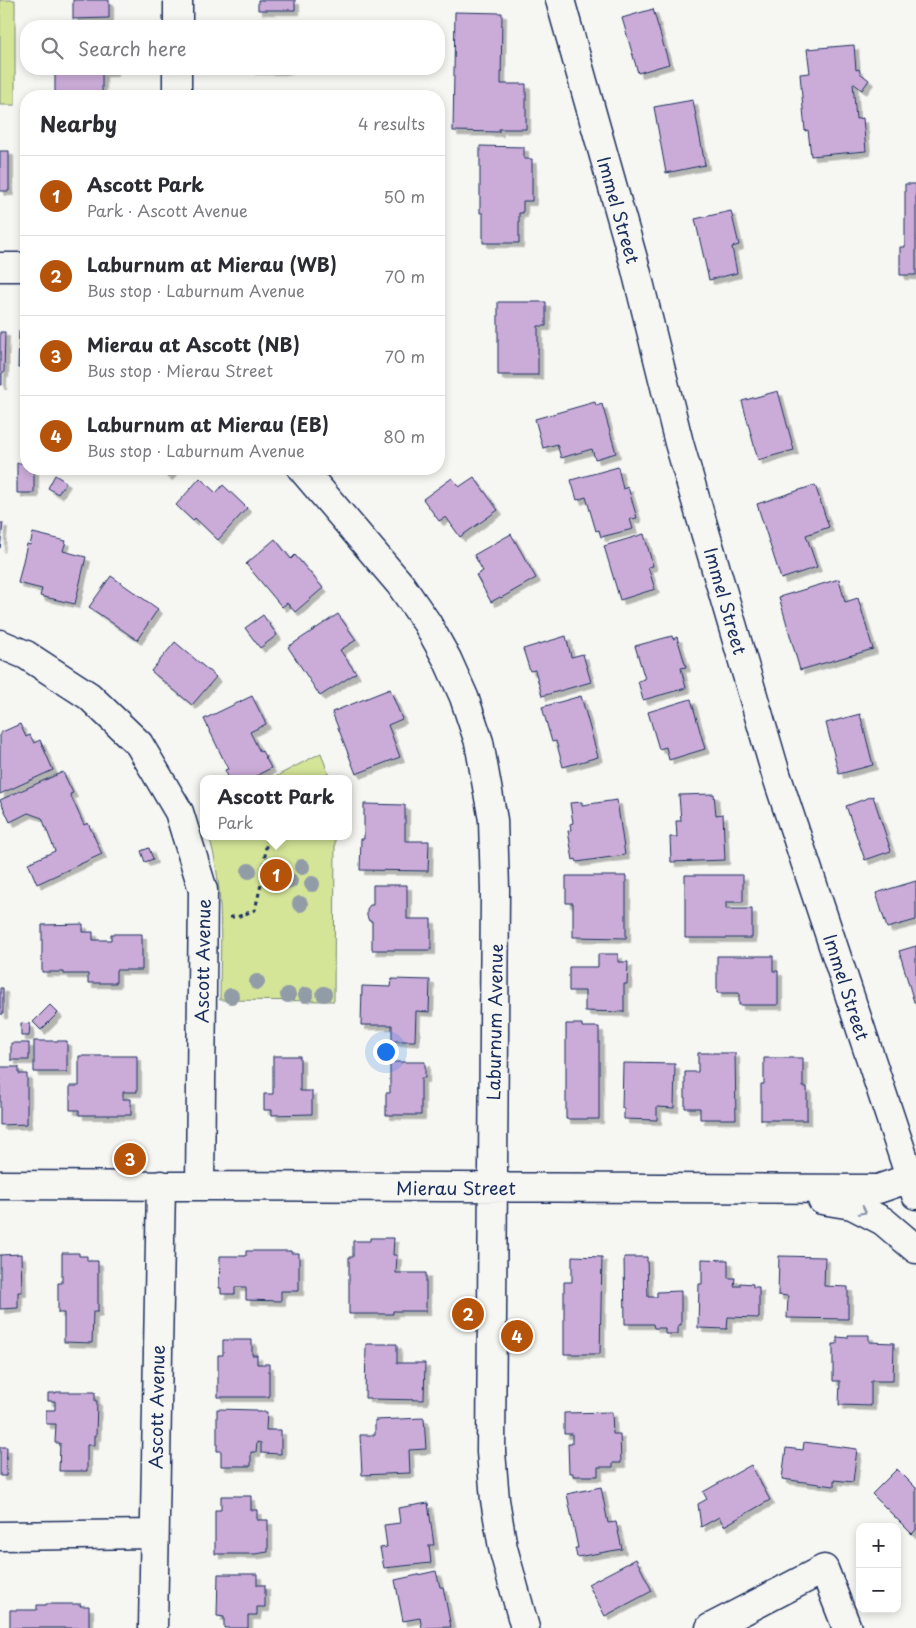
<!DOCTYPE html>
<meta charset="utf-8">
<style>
:root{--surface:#fff;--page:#f2f2f3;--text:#2b2b33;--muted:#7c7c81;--line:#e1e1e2;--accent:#b45309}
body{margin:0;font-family:"Playpen Sans",sans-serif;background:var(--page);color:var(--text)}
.controls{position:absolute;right:15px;bottom:15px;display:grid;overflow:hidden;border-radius:10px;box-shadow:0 2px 8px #0003}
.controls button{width:45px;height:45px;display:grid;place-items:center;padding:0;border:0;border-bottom:1px solid var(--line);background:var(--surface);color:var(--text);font:25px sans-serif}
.you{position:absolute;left:385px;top:1051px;width:18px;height:18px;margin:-12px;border:4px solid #fff;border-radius:50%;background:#1a73e8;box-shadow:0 0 0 8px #1a73e833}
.badge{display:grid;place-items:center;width:32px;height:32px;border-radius:50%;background:var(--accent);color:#fff;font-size:16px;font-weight:700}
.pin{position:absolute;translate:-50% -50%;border:2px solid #fff;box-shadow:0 1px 5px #0006}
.popup{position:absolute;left:200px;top:775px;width:152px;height:65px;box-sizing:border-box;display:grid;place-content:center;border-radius:10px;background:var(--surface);filter:drop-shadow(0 1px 4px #0005);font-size:16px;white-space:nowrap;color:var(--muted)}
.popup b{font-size:19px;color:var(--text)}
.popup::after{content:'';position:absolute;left:50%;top:100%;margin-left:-10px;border:10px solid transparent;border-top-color:var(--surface)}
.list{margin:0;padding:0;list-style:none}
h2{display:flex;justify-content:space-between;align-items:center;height:65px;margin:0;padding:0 20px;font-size:21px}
h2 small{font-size:16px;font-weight:400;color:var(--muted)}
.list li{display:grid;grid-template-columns:32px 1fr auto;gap:15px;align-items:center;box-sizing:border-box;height:80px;padding:0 20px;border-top:1px solid var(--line)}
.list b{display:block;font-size:19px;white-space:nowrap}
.list p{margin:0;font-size:16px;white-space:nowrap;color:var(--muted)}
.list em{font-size:16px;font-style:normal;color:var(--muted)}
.icon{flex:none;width:28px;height:28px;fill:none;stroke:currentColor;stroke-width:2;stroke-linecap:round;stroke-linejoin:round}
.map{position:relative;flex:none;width:916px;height:1628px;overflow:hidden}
.search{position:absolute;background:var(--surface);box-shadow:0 2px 8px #0003;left:20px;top:20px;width:425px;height:55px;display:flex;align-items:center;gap:12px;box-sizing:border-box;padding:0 18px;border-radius:20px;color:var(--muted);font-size:19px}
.panel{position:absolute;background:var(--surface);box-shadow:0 2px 8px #0003;left:20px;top:90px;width:425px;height:385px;border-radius:20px}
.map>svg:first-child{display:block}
</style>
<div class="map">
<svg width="916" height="1628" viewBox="0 0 916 1628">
<defs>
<filter id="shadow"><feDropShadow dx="4.5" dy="4.5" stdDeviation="0" flood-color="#0004"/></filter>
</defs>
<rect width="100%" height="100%" fill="#f6f6f2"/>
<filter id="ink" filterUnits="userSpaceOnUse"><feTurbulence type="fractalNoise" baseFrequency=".02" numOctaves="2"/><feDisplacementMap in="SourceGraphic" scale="10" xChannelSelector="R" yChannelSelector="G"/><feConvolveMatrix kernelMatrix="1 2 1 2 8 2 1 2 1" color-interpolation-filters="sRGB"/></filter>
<g filter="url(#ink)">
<path fill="#d4e598" stroke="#788a7b" d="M0,0H15V105H0Z
M321,753L330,779H271Z
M209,836H335L334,1001L220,1000C220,946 225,889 209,836Z"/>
<path fill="#cbacd8" stroke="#1b2f5e" filter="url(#shadow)" d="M73,0H109V18L73,19Z
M258,0H295V10H258Z
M653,9L669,64L638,73L622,18Z
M455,12L502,13L501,84H526V129H499V132L453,131Z
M254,21H284V26H254Z
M854,45L856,70L859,69L860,73L869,80L862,90L853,83L856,119L863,118L866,151L811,156L808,130L805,131L800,74L810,73L807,49Z
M55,69H114V72H102V96H55Z
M251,69H288V70H251Z
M693,100L705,165L666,173L654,107Z
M480,146L524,147V159H532V201H523V213H519V243H483V213H480Z
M0,151H9V191H0Z
M905,184H916V275H900V247H905Z
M731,211L739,245L732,247L737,273L709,280L695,219Z
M498,302H546V326H538V375H498Z
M19,331L26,332V368H18Z
M0,332H5L4,373H2V385H0Z
M778,391L794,450L758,460L742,401Z
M595,402L596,406L602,404L616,453L595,459L592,449L561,458L557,444L543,448L535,419Z
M17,463H26V469H34V493H17Z
M618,467L623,489L628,487L637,518L630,519L633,529L601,537L599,530L596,531L586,497L577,500L571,480Z
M159,469H174L168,476Z
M55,475L66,482L58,494L48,488Z
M474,477L498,510L460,537L446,517L439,521L423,499L452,478L459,487Z
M200,478L216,493L223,485L247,508L218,540L195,518L193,521L176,505Z
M815,485L829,527L806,535L817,567L781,579L757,504Z
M0,523H3L0,548Z
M33,533L66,541L63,551L86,557L75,604L40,596L42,589L18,583L27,544L30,545Z
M511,534L536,578L501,598L500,597L491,602L476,575L483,571L474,555Z
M644,534L653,566L648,567L655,589L620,600L604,546Z
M275,539L291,559L295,555L323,588L295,612L287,603L282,607L246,564Z
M111,576L158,609L137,640L89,607Z
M839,579L845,602L858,598L873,649L800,670L779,597Z
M338,614L356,640L340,650L356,673L320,696L288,647Z
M263,615L277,635L260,648L245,628Z
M566,636L571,657L583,654L591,682L542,696L535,670L530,671L523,649Z
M672,636L673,639L677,637L686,667L681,668L686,688L643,700L638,681L645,679L635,646Z
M175,642L216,677L192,705L151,671Z
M390,689L402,719L388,725L400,757L356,774L332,712Z
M252,696L266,724L250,732L260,752L262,751L271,768L250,779H229L225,770L228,769L204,719Z
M581,696L598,757L563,767L556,741L552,742L542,707Z
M691,699L705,749L669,760L666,747L659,749L648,712Z
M860,714L873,765L839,774L826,723Z
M20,724L26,737L30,735L34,743L40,740L53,770L0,794V733Z
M63,772L73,793L70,794L84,825L88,823L102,854L37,884L28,863L55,851L42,818L28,813L10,822L0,800Z
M714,794L716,815L723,814L725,860L671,862L670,837H677L676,821H681L679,795Z
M873,796L891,851L865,860L846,806Z
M617,800L625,855L577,862L576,859L573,860L568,831L571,830L570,824L573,823L570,803L582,802V805Z
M364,804L405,805V841H429L428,871L360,870L361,839H364Z
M149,848L153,859L145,862L141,851Z
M685,875H743V902H726V909H752V938H685Z
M566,876H626V938L573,937V903H566Z
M916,881V920L887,928L876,893Z
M373,885H407V919H431V950H372V921H369L367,916V909L370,905H373Z
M83,924V932H93V940H111V934H142V970H116V983H88V974H64V972H42V925Z
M916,946V1002H914L899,951Z
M598,954H618V962H628L627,984H624V1012L585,1011V991H569V967H598Z
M717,956H773V971H778V1005H739V993H717Z
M392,979L430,980L429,1012L416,1011L415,1041H392V1025H361L362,986L391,987Z
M0,988H3V1014H0Z
M50,1005L58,1013L41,1030L33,1022Z
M21,1023L30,1024L29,1036H21Z
M566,1024H582V1027H599V1119H566Z
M34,1041H67V1072H34Z
M11,1043H29V1060H11Z
M698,1053H735L736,1119H700V1108H685V1072H698Z
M79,1056H137V1092H123V1099H131V1115H79V1110H70V1086H79Z
M273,1056H300V1091H312V1114L272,1115V1110H264V1094H273Z
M764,1058H803V1087H807V1120H761V1084H764Z
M390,1062H425V1078H421V1115H386V1093H390Z
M623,1063L675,1064L674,1108L657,1107V1120L624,1119V1108H622Z
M0,1067H19V1074H27V1124L0,1125Z
M370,1238H394L393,1255H397L396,1273H426V1311H393V1314H349V1257H353V1241H370Z
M246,1251H291V1253H299V1291H281V1301L246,1300V1287H235V1294H221V1288H219L220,1256H246Z
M62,1253H79V1256H87V1261H98V1312H93L92,1343L64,1342V1313H58V1283H62Z
M21,1254L22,1292H18V1308L0,1309V1255Z
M572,1256L602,1257L600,1354H564V1282H572Z
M779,1256L825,1257L824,1286L848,1287V1319L787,1318L788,1296L778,1295Z
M624,1257H647L648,1297H657V1292L681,1291V1325H678V1334H665V1328H654L653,1324H625Z
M702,1259L728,1260V1278H735L734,1286H740V1283L753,1284V1287H759V1318L728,1317L727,1329L698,1328L699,1284H702Z
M848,1335H869V1342L894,1343L893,1381H871V1406L839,1405L840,1381H833V1344H837V1337L848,1338Z
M223,1340H252V1355H257V1364H269V1397H218V1355H223Z
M366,1344H397V1363H425L424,1400L370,1399V1398H365Z
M56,1392H95V1401H97L96,1436H94V1445H87V1471H59L60,1443H55L56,1424H46V1410H55V1401H48V1393H56Z
M217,1409L256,1410V1412H267L266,1430H281V1454L261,1453V1443L257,1442L256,1452H251V1466H221V1451H217Z
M612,1412L613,1434H620L621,1463H613V1467H598V1476H573V1473H569L568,1444H572V1434H564V1413Z
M424,1418L426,1449L409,1450L410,1473L362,1475L360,1435H375V1420Z
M804,1442L857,1449L853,1482L834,1480V1486L782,1479L786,1448L803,1450Z
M0,1447H7L6,1476H0Z
M751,1465L770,1500L724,1526L719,1517L701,1527L698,1504L707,1499L703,1492Z
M897,1469L916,1488V1530L912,1534L872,1494Z
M601,1487L608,1523L616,1522L622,1549L577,1557L575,1548H578L567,1494Z
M221,1496H251V1510H257V1520H268V1552L255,1554H215V1510H221Z
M428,1503L434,1545H429L431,1563L384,1568L380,1548L387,1547L384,1525L400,1523L398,1508Z
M636,1559L652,1591L605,1616L588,1584Z
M436,1571L440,1587H443L451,1627L422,1628L420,1618L403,1621L395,1580Z
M218,1574H257V1585H265V1607H257V1615H248V1628H224V1617L217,1616Z
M46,1604H81L80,1606H89V1628H10V1610H37V1605H46Z"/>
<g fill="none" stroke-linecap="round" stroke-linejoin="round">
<g stroke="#1b2f5e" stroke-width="31">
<path id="minor" d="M560,0L635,266L679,443L776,774L916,1195
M178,26V0
M177,96V69
M0,267H26
M302,469L400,584L427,623L447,659L464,697L479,742L493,820L495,890L491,1452L495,1500L503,1548L525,1628
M0,644L26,655L89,696L139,744L179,812L203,890L200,1185
M0,1185L878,1189L910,1178
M822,1200L852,1205L883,1221L916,1249
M0,1536L153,1534
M153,1628L161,1185
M710,1628L824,1569L847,1628"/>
</g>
<path stroke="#1b2f5e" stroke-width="3" stroke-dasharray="4 4" stroke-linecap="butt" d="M230,917H237L255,910L263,876L267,836"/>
<use href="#minor" stroke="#f6f6f2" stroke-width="28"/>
</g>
<g fill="#929ca7">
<circle cx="302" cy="867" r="8"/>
<circle cx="249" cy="871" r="8"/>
<circle cx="290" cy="881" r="8"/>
<circle cx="312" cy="884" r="8"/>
<circle cx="300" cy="904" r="8"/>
<circle cx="257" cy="982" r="8"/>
<circle cx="324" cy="994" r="8"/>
<circle cx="288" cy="995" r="8"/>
<circle cx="306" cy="995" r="8"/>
<circle cx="231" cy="996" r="8"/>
</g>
<defs><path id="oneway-chevron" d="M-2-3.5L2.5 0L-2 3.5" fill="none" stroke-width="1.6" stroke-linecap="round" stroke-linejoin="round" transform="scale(1.25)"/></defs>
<use stroke="#8892a8" href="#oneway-chevron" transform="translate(863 1211) rotate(27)"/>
</g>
<g text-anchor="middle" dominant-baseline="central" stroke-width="5" stroke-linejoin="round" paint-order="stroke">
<g font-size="18" fill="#1b2f5e" stroke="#f6f6f2">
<text transform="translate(619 210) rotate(74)">Immel Street</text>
<text transform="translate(726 601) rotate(74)">Immel Street</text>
<text transform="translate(202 961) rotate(-89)">Ascott Avenue</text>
<text transform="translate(847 987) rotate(72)">Immel Street</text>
<text transform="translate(494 1022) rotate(-89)">Laburnum Avenue</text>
<text x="456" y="1187">Mierau Street</text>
<text transform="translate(156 1407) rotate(-89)">Ascott Avenue</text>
</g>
</g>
</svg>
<div class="controls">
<button>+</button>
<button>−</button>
</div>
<div class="you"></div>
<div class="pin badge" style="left:276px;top:875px">1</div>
<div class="popup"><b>Ascott Park</b>Park</div>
<div class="pin badge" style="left:468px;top:1314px">2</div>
<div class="pin badge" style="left:130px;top:1159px">3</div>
<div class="pin badge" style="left:517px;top:1336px">4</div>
<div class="search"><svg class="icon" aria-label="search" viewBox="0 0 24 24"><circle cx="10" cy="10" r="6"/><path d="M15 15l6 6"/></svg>Search here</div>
<section class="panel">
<h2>Nearby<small>4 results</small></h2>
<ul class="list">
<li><span class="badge">1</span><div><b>Ascott Park</b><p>Park · Ascott Avenue</p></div><em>50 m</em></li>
<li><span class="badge">2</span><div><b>Laburnum at Mierau (WB)</b><p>Bus stop · Laburnum Avenue</p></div><em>70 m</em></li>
<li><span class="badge">3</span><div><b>Mierau at Ascott (NB)</b><p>Bus stop · Mierau Street</p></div><em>70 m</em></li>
<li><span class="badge">4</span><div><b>Laburnum at Mierau (EB)</b><p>Bus stop · Laburnum Avenue</p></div><em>80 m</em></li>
</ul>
</section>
</div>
